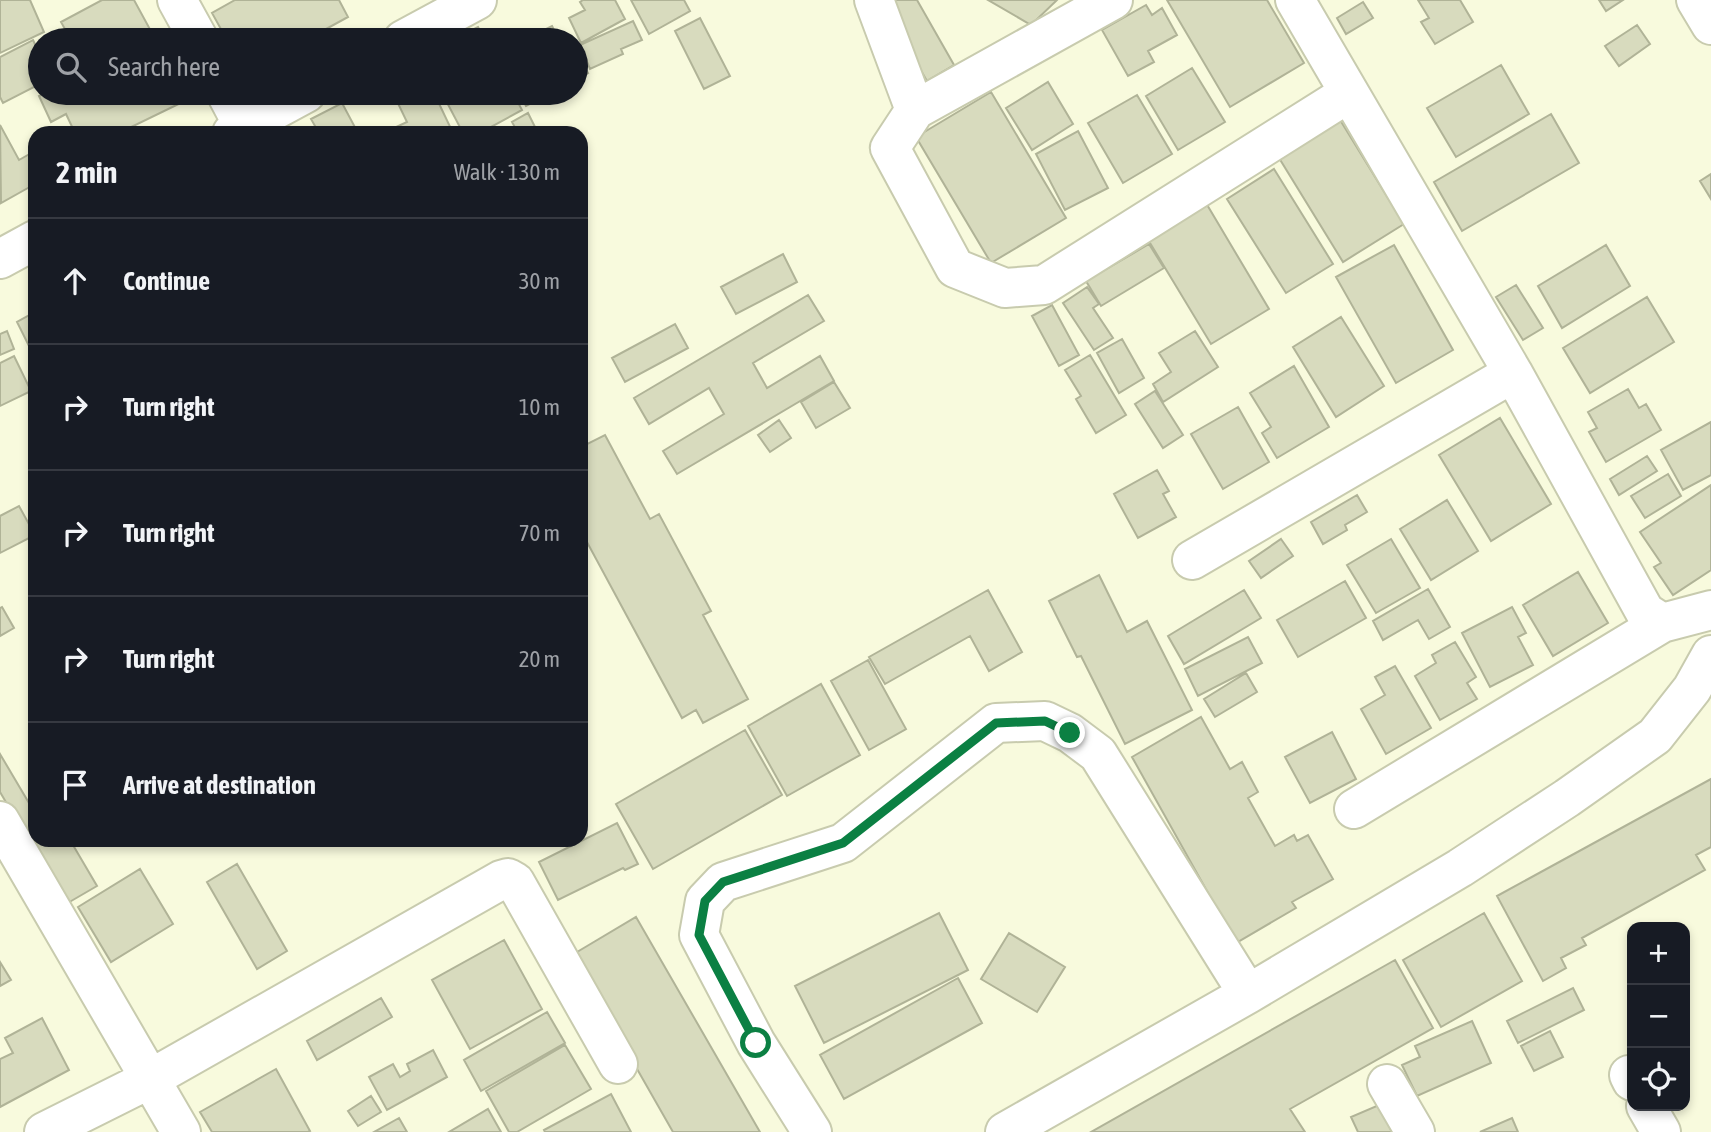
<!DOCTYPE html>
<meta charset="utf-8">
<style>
:root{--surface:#171b24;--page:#242831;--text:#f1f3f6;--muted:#9ea1a6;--line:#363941}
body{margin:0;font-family:"Asap Condensed",sans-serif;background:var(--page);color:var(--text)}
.controls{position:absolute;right:21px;bottom:21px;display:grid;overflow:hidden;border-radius:14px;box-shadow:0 4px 10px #0003}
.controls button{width:63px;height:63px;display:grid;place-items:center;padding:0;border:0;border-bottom:2px solid var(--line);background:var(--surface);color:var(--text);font:35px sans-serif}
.stop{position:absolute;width:21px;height:21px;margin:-16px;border:5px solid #0b8043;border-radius:50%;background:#fff}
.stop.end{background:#0b8043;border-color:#fff;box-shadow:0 2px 7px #0008}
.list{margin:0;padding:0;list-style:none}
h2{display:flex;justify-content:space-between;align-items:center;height:91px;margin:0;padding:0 28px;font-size:30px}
h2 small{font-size:23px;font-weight:400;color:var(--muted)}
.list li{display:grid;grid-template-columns:46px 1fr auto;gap:21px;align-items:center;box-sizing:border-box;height:126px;padding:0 28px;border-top:2px solid var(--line)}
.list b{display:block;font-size:26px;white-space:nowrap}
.list em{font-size:23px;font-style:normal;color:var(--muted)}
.icon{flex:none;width:38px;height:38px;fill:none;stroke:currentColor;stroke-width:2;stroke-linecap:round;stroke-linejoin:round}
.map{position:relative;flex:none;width:1711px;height:1132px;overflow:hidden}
.search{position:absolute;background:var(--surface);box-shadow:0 4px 10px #0003;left:28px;top:28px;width:560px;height:77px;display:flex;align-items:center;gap:18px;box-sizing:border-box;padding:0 24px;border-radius:38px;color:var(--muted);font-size:26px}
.panel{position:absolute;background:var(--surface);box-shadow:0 4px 10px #0003;left:28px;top:126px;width:560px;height:721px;border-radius:21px}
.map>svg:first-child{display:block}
</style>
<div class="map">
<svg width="1711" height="1132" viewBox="0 0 1711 1132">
<rect width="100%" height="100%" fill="#f8fadd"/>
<path fill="#d8dbbe" stroke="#b0b397" stroke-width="2" d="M0,0H30L44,32L0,53Z
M102,0H134L152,33L139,40H71L61,22Z
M235,0H339L348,17L306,40H227L212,13Z
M583,0H615L625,19L581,43L569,18L585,10L580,2Z
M631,0H684L690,11L649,34Z
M880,0H917L954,65L927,81Z
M988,0H1057L1031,25Z
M1167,0H1267L1304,63L1230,107Z
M1418,0H1460L1473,22L1435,44L1421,22L1429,18Z
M1599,0H1623L1606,11Z
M1363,2L1373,18L1346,34L1337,18Z
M1146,5L1152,15L1162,8L1177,35L1148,51L1154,62L1128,76L1102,30Z
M700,18L730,76L704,89L675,31Z
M633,21L642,40L621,49L623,54L590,69L580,45Z
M1637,25L1650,44L1619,66L1605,46Z
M552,26L559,40H524Z
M478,27L485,40H465L462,35Z
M33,40L40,55V84L3,103L0,97V57Z
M576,52H577L588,73L576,80Z
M1501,65L1529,114L1456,157L1427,108Z
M1192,68L1225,122L1178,150L1146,96Z
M1048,82L1073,124L1032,150L1006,108Z
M991,92L1066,218L991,263L916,137Z
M46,93H191L193,97L119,133H75L66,114L51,122L39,96Z
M393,93H434L453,133H396L394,128L407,122Z
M442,93H513L522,110L480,133H463Z
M519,93H551L526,106Z
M1137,95L1172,154L1123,183L1088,123Z
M342,103L358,133H319L311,119Z
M528,113L538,133H518L512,122Z
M1551,114L1579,163L1462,231L1434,182Z
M1337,115L1404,224L1343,262L1276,153Z
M0,125L19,160L35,151V184L1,203Z
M1078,131L1108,188L1065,210L1036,154Z
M1274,169L1333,264L1286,293L1227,199Z
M1711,174V199L1700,181Z
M1206,203L1269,309L1211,344L1147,238Z
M1149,244L1164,268L1101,306L1086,281Z
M1394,245L1453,350L1396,383L1336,277Z
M1606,245L1630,286L1562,328L1538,286Z
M783,254L797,282L736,314L721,287Z
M1516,285L1543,328L1523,340L1496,297Z
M1087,287L1099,304L1093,308L1113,338L1094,350L1063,303Z
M808,295L824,321L753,363L767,388L820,356L834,381L677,474L663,451L724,414L709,388L649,424L634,398Z
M1647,297L1674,342L1590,393L1563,348Z
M1052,305L1079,355L1059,366L1032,316Z
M35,312V358L17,322Z
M1341,317L1384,386L1336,417L1293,347Z
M675,324L688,348L625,382L612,358Z
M7,331L14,349L0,355V334Z
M1195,331L1218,367L1163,402L1153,384L1171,372L1159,353Z
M1122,339L1144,378L1119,393L1097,353Z
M1090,355L1126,415L1096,433L1076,399L1081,396L1065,370Z
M14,356L31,391L0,406V363Z
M1294,366L1329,427L1277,458L1262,433L1271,427L1250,393Z
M834,382L850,408L816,428L801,402Z
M1628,389L1639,408L1646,404L1661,430L1606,462L1589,432L1597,428L1588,412Z
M1155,391L1183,435L1163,448L1135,404Z
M1238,407L1269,462L1223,489L1191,434Z
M1500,418L1551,504L1491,541L1439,455Z
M779,420L791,438L770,452L758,435Z
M1711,422V475L1683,490L1661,450Z
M605,435L650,519L659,514L711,611L703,615L748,699L703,723L696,710L682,718L581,531V447Z
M1647,456L1657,471L1619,495L1610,479Z
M1157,470L1169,491L1163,494L1176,517L1138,538L1114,494Z
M1668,474L1681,496L1645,518L1631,496Z
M1711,485V570L1673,595L1654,567L1661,563L1640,532Z
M1357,495L1367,512L1345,525L1347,530L1323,544L1311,522Z
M1447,500L1478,551L1431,580L1400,529Z
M19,506L35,535L0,553V516Z
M1281,539L1293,556L1261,578L1249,561Z
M1391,539L1420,588L1376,613L1347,565Z
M1578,572L1608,623L1553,656L1523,605Z
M1099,575L1127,632L1147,621L1192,710L1125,744L1081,656L1077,657L1049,601Z
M1345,581L1366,618L1298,657L1277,620Z
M1428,589L1450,627L1429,639L1418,620L1383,640L1373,621Z
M988,590L1022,652L989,671L970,636L885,684L869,657Z
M1244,590L1261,618L1184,664L1168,636Z
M2,607L14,628L0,636V608Z
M1512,607L1526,633L1518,637L1533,665L1490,687L1462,633Z
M1248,637L1262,663L1198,696L1185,669Z
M1455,642L1476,677L1467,683L1477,699L1440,720L1415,676L1436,663L1432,655Z
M868,660L906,729L869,750L831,681Z
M1395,666L1431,728L1386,754L1361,709L1385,695L1375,677Z
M1246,673L1257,692L1215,717L1204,699Z
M821,684L860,755L787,796L748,726Z
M1201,717L1230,769L1242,762L1258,792L1248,798L1275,846L1294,835L1297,841L1308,835L1333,879L1292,902L1296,908L1236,943L1132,757Z
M745,730L782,795L653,869L616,804Z
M1332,732L1356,779L1310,803L1285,757Z
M0,754L29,803L35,799V840H70L97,886L66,904L0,792Z
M1711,779V847L1696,855L1705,870L1582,938L1586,945L1561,958L1566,968L1543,981L1497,896Z
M617,823L638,864L625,870L623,868L558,900L539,862Z
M237,864L287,951L257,969L207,882Z
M140,869L173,924L111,962L78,907Z
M939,913L968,970L824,1043L795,986Z
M1484,913L1522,981L1441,1027L1403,960Z
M636,917L760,1132H673L572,955Z
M1009,933L1065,967L1037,1012L981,979Z
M504,940L542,1009L470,1049L432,980Z
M1395,960L1433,1028L1290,1109L1305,1132H1091Z
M0,962L11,980L0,986Z
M958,978L982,1023L844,1099L820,1055Z
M1573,988L1584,1010L1518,1043L1507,1021Z
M381,998L392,1017L317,1060L307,1041Z
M547,1012L565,1043L481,1091L464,1060Z
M42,1018L69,1070L0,1107V1059L13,1053L5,1038Z
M1472,1021L1491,1063L1417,1096L1402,1065L1420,1057L1415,1046Z
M1550,1031L1563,1057L1534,1071L1521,1046Z
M565,1045L591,1089L517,1132H509L486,1091Z
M433,1050L447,1077L387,1110L369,1077L393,1064L400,1077L410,1071L407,1064Z
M276,1069L310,1131L308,1132H212L200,1112Z
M611,1094L631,1132H545L544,1130Z
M371,1096L381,1112L358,1126L348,1111Z
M1379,1105L1392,1132H1358L1351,1117Z
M488,1109L501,1132H449Z
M399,1118L407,1132H374Z
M1512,1118L1518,1132H1480Z"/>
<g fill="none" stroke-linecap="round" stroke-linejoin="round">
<g stroke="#c8cbae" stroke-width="42">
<path id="minor" d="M177,0L199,40
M874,0L915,110
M1113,0L915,110L890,148L955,268L1005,288L1044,285L1349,93
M1295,0L1513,373L1645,612L1662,623L1711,610
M403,40L477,0
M226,93L244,127
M232,133L306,93
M0,259L35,240
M1192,560L1513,373
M1354,809L1662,623
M0,821L181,1132
M1629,1075L1632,1081
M1387,1084L1415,1132
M1646,1106L1661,1132
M44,1132L150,1079L501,880L508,878L515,882L618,1064
M812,1132L756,1043L699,935L705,901L723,882L843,843L996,723L1045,721L1070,733L1098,754L1248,994
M1005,1132L1248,994L1349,934L1460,868L1567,798L1655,736L1692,689L1711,655"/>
</g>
<g stroke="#c8cbae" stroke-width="42">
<path id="major" d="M1696,0L1711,25"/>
</g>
<use href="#minor" stroke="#fff" stroke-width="38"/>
<use href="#major" stroke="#fff" stroke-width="38"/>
</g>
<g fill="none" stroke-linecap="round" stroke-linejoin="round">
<path stroke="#0b8043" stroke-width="9" d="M756,1043L699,935L705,901L723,882L843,843L996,723L1045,721L1070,733"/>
</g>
</svg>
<div class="controls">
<button>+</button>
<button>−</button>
<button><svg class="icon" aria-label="locate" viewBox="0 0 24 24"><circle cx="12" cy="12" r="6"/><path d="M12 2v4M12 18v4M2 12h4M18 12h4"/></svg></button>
</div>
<div class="stop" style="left:756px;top:1043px"></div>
<div class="stop end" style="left:1070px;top:733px"></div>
<div class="search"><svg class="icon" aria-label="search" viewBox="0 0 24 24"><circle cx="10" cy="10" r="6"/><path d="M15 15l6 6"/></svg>Search here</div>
<section class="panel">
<h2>2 min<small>Walk · 130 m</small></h2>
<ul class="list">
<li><svg class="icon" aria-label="ahead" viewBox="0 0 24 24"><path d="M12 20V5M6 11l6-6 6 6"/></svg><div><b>Continue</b></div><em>30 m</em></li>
<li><svg class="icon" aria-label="right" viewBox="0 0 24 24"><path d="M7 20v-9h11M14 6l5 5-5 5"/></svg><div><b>Turn right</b></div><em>10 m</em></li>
<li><svg class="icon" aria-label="right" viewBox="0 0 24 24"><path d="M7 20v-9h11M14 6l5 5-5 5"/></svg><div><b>Turn right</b></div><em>70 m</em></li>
<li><svg class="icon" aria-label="right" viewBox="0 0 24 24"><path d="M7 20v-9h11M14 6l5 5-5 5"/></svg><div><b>Turn right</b></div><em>20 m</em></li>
<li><svg class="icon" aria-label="arrive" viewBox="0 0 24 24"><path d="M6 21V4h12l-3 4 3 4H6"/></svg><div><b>Arrive at destination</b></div></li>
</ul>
</section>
</div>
